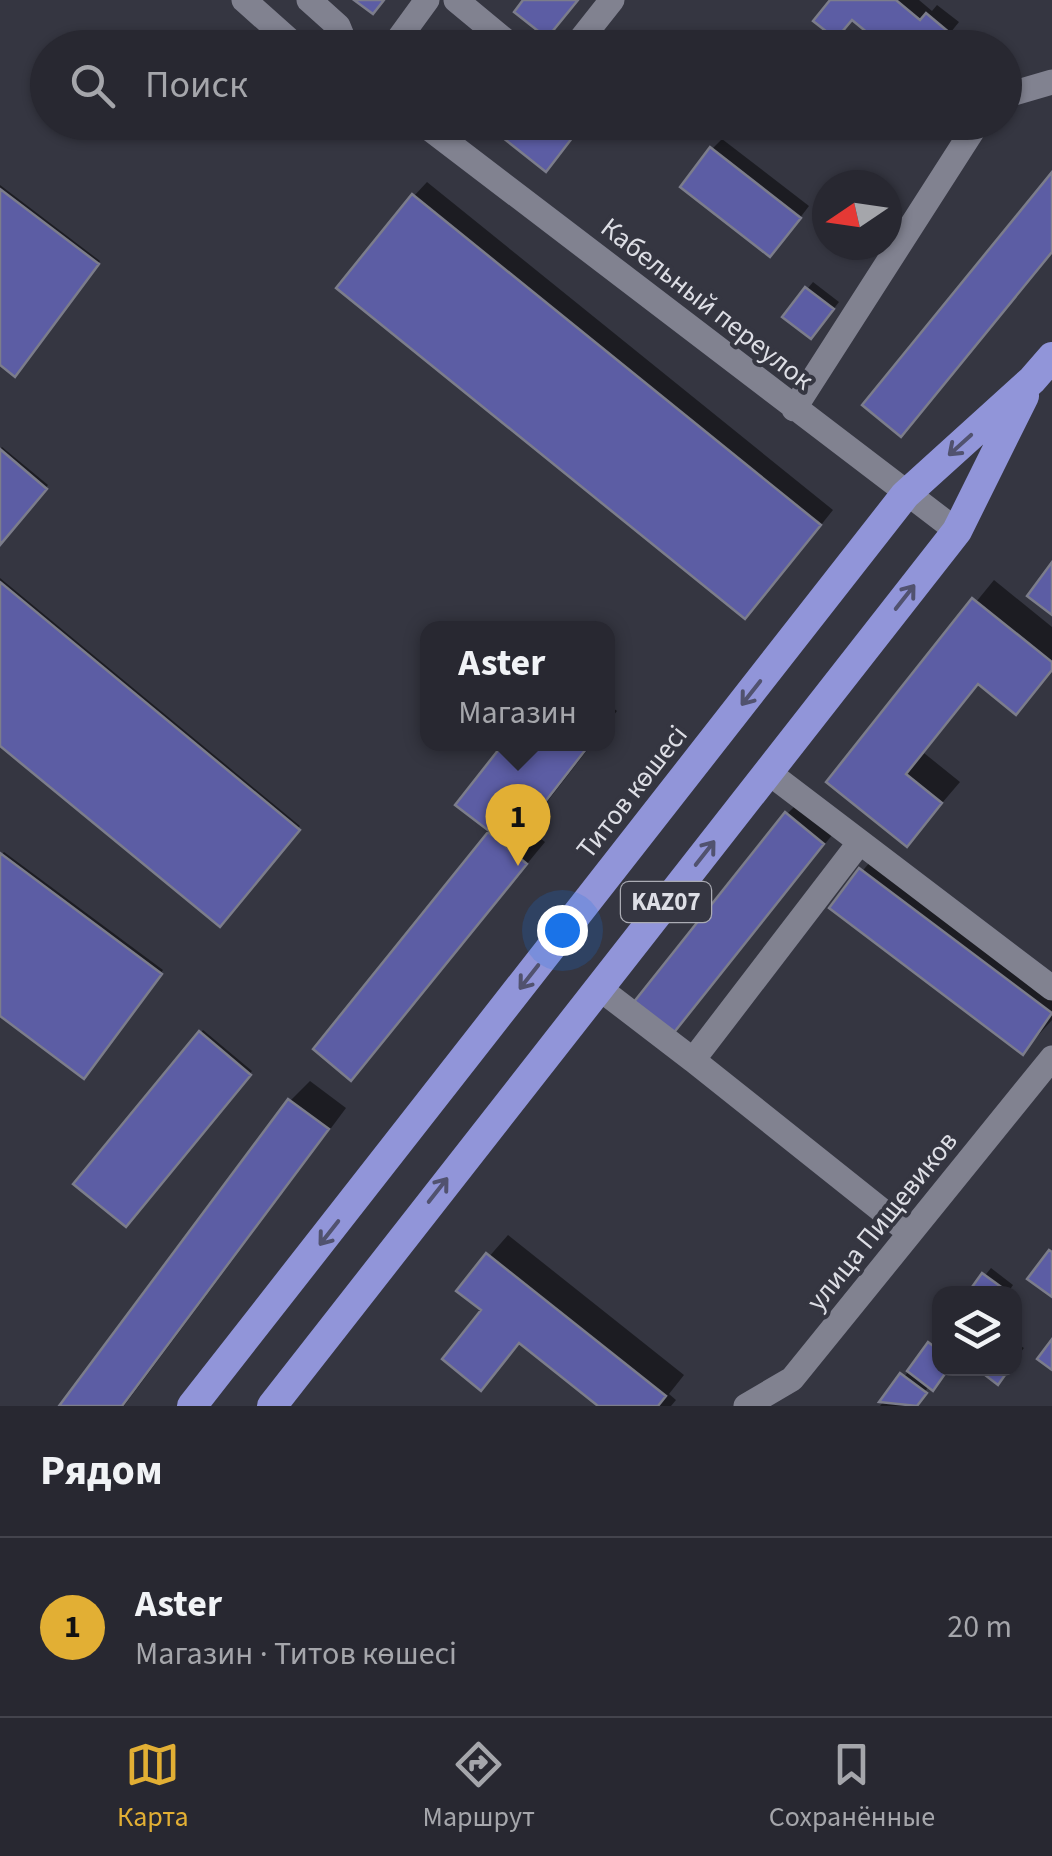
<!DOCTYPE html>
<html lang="ru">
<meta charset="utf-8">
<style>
:root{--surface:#282831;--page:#34343d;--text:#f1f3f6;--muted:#a5a6ab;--line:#44444d;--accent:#e2af34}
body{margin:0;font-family:"Source Sans 3",sans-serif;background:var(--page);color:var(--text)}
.controls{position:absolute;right:30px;bottom:30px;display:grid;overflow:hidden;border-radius:20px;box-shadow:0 2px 8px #0004}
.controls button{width:90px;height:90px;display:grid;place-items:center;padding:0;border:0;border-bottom:2px solid var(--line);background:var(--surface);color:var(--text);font:50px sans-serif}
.compass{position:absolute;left:812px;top:170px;width:90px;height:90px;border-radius:50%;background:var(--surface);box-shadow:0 2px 8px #0004;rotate:257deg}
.you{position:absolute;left:562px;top:930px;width:35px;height:35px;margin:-25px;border:8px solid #fff;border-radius:50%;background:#1a73e8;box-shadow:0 0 0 15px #1a73e833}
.badge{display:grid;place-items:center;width:65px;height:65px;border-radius:50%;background:var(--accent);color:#111;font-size:32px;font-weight:700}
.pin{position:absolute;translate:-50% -82px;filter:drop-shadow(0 2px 5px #0008)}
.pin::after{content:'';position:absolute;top:52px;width:35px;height:30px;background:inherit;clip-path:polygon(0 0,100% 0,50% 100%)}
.popup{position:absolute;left:420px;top:621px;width:195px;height:130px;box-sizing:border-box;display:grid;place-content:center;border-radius:20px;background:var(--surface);filter:drop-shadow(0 2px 8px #0005);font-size:32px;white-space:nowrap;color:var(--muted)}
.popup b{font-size:38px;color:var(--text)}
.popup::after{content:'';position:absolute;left:50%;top:100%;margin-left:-20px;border:20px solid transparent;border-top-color:var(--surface)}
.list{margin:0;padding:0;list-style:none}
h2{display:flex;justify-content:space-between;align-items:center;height:130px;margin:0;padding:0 40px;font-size:42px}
h2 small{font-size:32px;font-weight:400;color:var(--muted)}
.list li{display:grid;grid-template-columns:65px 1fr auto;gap:30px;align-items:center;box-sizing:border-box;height:180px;padding:0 40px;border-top:2px solid var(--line)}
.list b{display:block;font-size:38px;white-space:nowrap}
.list p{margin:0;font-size:32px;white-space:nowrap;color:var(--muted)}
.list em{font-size:32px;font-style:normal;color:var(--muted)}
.icon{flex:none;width:55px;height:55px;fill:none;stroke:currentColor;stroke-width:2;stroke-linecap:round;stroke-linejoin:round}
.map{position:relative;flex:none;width:1052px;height:1406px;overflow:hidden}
.search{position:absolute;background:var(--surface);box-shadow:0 2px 8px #0004;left:30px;right:30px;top:30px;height:110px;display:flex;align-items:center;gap:25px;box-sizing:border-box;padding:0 35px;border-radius:55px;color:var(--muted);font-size:38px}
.sheet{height:310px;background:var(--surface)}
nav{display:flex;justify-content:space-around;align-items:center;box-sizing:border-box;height:140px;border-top:2px solid var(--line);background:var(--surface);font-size:28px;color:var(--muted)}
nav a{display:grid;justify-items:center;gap:5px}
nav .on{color:var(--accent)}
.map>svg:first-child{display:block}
</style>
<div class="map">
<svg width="1052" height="1406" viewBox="0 0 1052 1406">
<rect width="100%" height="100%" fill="#353641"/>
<path fill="#0007" d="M833,0H919L932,11L937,5L959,22L938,48Z
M481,40L491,48H473Z
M487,122H584L556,158Z
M722,139L809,206L780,244L712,149Z
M427,182L833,510L759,602L414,196Z
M0,185L100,261L15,373L0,362Z
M813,282L839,302L817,330L785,316Z
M2,447L48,485L0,542V449Z
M0,578L300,826L220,924L0,743Z
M994,580L1052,627V671L1016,712L980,683L924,753L960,782L907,844L829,782Z
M608,704L617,711L608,722Z
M506,744H592L527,828L545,842L351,1078L316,1049L492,831L459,805Z
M807,794L842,823L672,1031L787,814Z
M881,849L1052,979V1020L1023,1052L832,907Z
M4,852L163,970L84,1075L0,1013V856Z
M203,1030L252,1071L126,1224L77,1183Z
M310,1081L346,1108L124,1406H62L290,1101Z
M508,1235L684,1375L669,1394L676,1400L671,1406H602L521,1342L481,1387L484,1310L460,1290Z
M991,1268L1013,1285L1007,1294H970Z
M936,1338L940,1368L916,1406H880Z
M1014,1342L1024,1348L1014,1360Z"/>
<path fill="#5c5da4" stroke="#7c7d8b" stroke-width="2.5" d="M354,0H384L373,14Z
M523,0H578L547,38L514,12Z
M830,0H896L920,20L926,13L951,34L939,48H886L852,20L836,39L813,21Z
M483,122H563L576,133L546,172Z
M710,147L801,218L770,257L680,187Z
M1052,172V252L901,437L862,405Z
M0,189L99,264L15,377L0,365Z
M412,194L821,525L745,619L336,288Z
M805,287L834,309L811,339L782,317Z
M0,449L47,489L0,545Z
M1052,562V615L1027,596Z
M0,582L300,830L220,927L0,746Z
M972,598L1052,662V670L1016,715L978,684L906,774L942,803L907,847L826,782Z
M503,744H590L510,847L455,805Z
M785,812L824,844L672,1035L633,1003Z
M488,832L527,864L351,1081L313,1049Z
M0,853L162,974L84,1079L0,1016Z
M859,868L1052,1013L1023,1055L829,908Z
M199,1031L251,1075L126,1227L73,1184Z
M288,1099L329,1129L122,1406H59Z
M1049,1250L1052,1252V1297L1027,1279Z
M486,1253L666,1396L658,1406H598L519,1343L481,1391L442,1359L481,1310L456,1291Z
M982,1273L1008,1292V1294H967Z
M1052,1339V1370L1037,1359Z
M928,1342L940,1351V1368H949L933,1391L907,1371Z
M976,1368H1010L998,1385Z
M900,1373L927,1393L917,1406L879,1402Z"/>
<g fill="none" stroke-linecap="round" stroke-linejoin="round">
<path stroke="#818290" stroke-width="25" d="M244,0L298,48
M309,0L338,26L347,48
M456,0L514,48
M392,48L427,0
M574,48L612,0
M1004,96L1052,82
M421,122L957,531
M794,409L978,122
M860,842L1052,988
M599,988L693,1060L860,842L768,772
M693,1060L910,1233
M746,1406L792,1379L1052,1058"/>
<path stroke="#9195d9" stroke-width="30" d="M192,1406L905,495L1032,380L1052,357
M272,1406L957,531L1024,396"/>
</g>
<defs><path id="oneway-shaft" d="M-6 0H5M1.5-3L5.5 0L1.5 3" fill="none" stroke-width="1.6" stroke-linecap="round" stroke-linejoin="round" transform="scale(2.5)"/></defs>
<g stroke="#51526f">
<use href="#oneway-shaft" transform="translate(960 445) rotate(138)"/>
<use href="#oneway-shaft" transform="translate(905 597) rotate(-52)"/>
<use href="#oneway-shaft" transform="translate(751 693) rotate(128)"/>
<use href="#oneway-shaft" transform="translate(705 853) rotate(-52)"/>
<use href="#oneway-shaft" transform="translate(529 977) rotate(128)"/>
<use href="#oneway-shaft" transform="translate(438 1190) rotate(-52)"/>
<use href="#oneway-shaft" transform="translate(329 1233) rotate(128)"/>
</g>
<g text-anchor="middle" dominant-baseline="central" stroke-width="8" stroke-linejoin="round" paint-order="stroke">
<rect fill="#353641" stroke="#abacb4" stroke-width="2.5" x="621" y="882" width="90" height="40" rx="8"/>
<g font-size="25" font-weight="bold" fill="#dddee5">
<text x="666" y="902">KAZ07</text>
</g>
<g font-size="28" fill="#dddee5" stroke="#353641">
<text transform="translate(707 304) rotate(38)">Кабельный переулок</text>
<text transform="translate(632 792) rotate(-52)">Титов көшесі</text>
<text transform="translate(882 1221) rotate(-51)">улица Пищевиков</text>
</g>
</g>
</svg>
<div class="controls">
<button><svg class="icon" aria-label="layers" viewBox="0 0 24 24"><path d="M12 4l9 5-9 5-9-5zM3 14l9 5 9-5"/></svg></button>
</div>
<svg class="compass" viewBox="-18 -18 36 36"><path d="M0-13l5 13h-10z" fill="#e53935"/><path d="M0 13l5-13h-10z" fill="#a5a6ab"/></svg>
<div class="you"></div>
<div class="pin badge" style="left:518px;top:866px">1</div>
<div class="popup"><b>Aster</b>Магазин</div>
<div class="search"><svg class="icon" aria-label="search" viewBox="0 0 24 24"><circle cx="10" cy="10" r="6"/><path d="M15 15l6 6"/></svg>Поиск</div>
</div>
<section class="sheet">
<h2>Рядом<small></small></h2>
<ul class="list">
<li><span class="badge">1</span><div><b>Aster</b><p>Магазин · Титов көшесі</p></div><em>20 m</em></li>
</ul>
</section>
<nav>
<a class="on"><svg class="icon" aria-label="map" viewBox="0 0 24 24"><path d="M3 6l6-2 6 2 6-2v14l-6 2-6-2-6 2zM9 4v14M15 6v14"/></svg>Карта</a>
<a><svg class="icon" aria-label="directions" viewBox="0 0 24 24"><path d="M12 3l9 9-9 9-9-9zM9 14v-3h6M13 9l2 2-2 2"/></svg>Маршрут</a>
<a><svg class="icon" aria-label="saved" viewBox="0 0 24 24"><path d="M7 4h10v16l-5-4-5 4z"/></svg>Сохранённые</a>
</nav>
